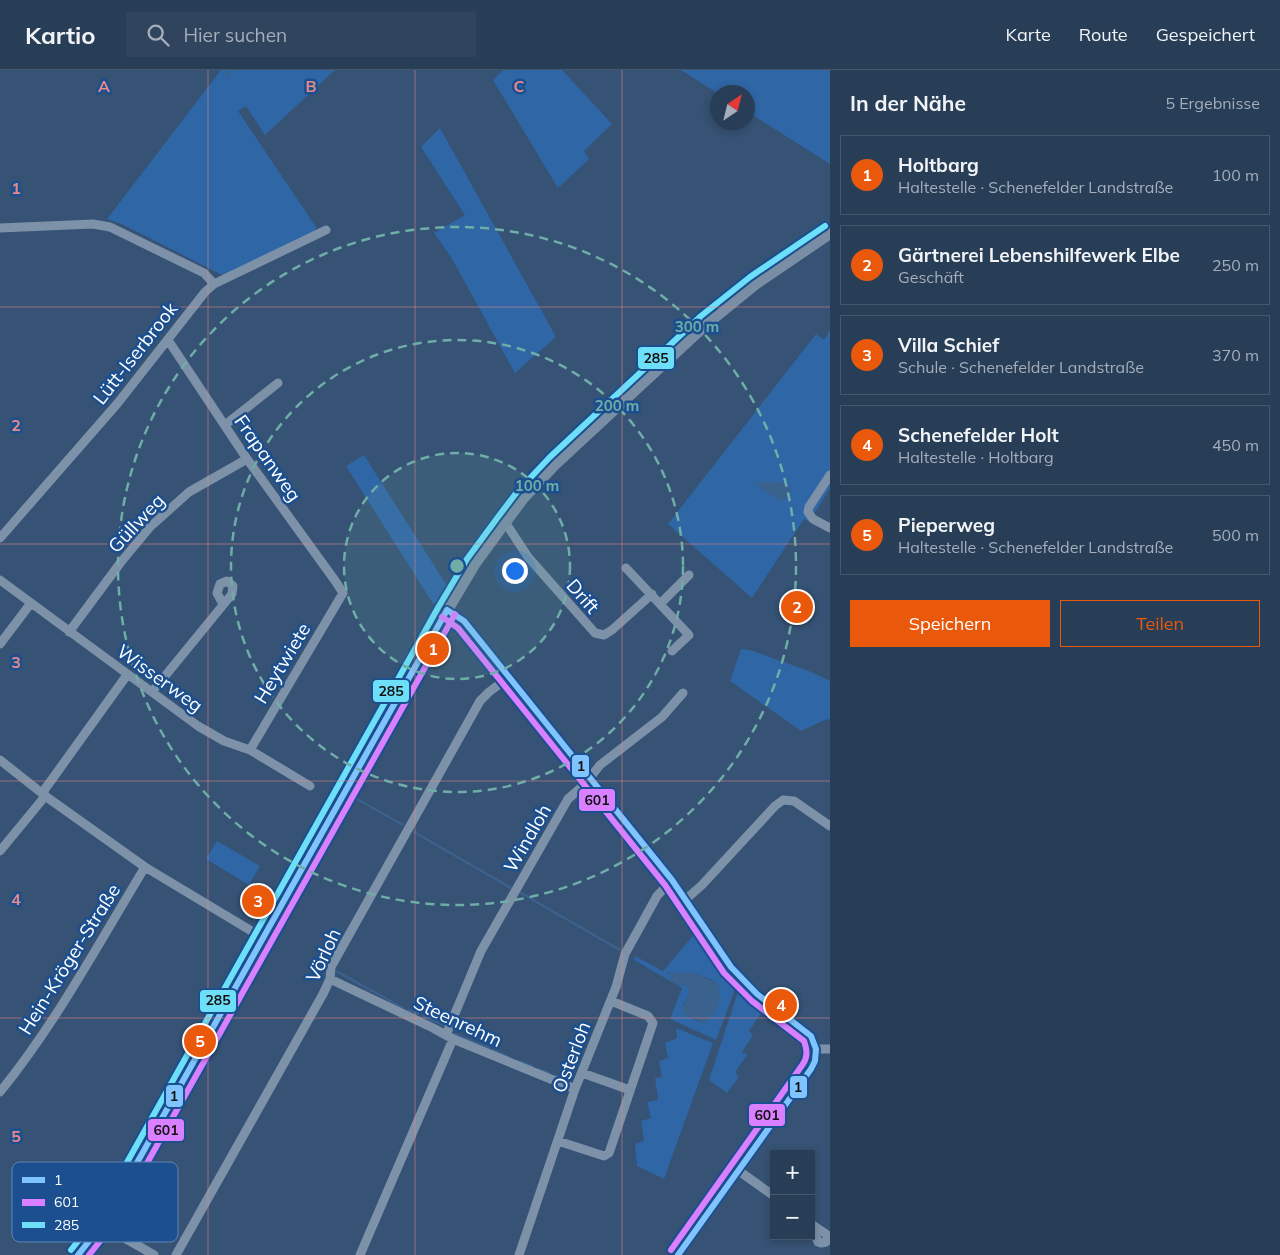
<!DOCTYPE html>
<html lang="de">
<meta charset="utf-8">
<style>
:root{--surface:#283e57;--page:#30455d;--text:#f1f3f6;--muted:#a5aeba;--line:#44576d;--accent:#ea580c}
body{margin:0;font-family:Mulish,sans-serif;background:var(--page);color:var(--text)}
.controls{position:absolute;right:15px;bottom:15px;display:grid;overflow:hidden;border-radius:0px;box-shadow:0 2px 8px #0003}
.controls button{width:45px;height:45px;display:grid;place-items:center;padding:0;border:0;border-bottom:1px solid var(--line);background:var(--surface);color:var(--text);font:25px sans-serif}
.compass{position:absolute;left:710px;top:15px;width:45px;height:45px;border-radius:50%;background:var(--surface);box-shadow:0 2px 8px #0003;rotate:35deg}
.you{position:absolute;left:514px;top:500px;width:18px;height:18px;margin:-12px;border:4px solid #fff;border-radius:50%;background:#1a73e8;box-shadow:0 0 0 8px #1a73e833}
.badge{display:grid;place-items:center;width:32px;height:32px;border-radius:50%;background:var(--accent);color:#fff;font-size:16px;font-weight:700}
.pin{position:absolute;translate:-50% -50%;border:2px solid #fff;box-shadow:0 1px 5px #0006}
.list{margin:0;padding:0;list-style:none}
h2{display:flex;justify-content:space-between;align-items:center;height:65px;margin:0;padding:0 20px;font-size:21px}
h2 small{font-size:16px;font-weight:400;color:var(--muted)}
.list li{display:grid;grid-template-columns:32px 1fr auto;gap:15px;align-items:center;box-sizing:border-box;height:80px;margin:0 10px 10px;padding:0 10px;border:1px solid var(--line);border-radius:0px}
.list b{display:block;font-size:19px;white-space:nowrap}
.list p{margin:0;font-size:16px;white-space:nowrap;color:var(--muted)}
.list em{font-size:16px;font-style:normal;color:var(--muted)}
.actions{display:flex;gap:10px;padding:15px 20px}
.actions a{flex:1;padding:11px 0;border:1px solid var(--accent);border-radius:0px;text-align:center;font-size:18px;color:var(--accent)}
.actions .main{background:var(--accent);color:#fff}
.icon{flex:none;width:28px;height:28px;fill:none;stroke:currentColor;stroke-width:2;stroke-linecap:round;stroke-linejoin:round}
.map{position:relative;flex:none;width:830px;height:1185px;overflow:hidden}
header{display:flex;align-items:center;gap:30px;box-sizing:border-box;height:70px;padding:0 25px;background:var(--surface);border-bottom:1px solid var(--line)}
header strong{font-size:24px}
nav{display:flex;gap:28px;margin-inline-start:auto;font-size:18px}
.search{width:350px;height:45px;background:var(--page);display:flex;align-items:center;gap:12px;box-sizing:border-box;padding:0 18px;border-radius:0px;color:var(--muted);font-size:19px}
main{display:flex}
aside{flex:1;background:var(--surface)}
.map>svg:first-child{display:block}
</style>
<header>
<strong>Kartio</strong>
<div class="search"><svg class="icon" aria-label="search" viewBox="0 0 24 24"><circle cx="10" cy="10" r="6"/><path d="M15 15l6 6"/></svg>Hier suchen</div>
<nav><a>Karte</a><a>Route</a><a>Gespeichert</a></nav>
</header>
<main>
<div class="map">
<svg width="830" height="1185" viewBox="0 0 830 1185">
<rect width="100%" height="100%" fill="#365274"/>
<path fill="#2f66a5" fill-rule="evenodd" d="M221,0H335L265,65L246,36L238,41L316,157L315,164L224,206L122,154L107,149Z
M503,0H562L612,54L584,81L589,89L558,118L493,10Z
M681,0H830V94L748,42V22L717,23Z
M440,58L556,267L515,303L451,187L434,163L465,145L421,77Z
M830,260V418L809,452L804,449L752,528L668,454L816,264L824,270Z
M364,385L449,519L437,540L346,396Z
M741,579L750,580L809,601L830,611V650L827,649L801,661L730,611Z
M217,771L260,796L249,815L206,789Z
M697,861L719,895L737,914L716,970L670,949L682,918L634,890L635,886L663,901ZM693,903L714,911L719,918L717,937L700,952L685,944L683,935C688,929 691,921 686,914L678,915L670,909Z
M739,919L764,939L749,961L753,965L742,982L747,985L735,1002L739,1007L727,1023L709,1010Z
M676,958L713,973L664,1109L637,1096L635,1074L644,1071L641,1051L651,1048L647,1032L658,1030L655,1008L662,1007L659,991L668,988L665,973L677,968Z"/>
<path fill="#3b618d" d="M754,412H783L791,418L790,423L783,431L771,425Z
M678,902L693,903L717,913C724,927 716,945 704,953L685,944L682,941C684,931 693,925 686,914L678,915L670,910L671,907Z"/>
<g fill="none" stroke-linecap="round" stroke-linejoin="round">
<path stroke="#3b618d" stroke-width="2.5" d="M227,6V0
M357,729L403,755
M414,762L511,818
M521,823L620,880
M336,901L403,938
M668,903L674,905
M408,940L418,944
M423,946L443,955
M454,964L489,978
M493,980L508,987
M518,991L532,996
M538,999L549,1003
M555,1006L561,1008"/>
<path stroke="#7d92a8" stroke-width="9" d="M0,158L93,154L110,157L204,203L214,214
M168,270L247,389L336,512L343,523L250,680
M225,355L278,313
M830,405L809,437L808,442L813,449L830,458
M505,452L528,487L595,563L604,565L612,560L652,524
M0,468L117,334L205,222L214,214L326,160
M626,498L689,565L672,581
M0,510L198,656L224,671L250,680L310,716
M660,534L689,505
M447,540L464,551L672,810L731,897L757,924L811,966L816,979L815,991L811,999L678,1185
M69,562L121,492L150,457L189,422L247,389
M0,574L31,533
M152,622L232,524L233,516L227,511L220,514L217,523L223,534
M0,690L48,728L145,797L263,868
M0,781L42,730L45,719L127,605
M685,830L702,815L775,736L783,730L794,731L830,756
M330,909L433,958L453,969L575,1019
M446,965L481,881L568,729L584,715L600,695L662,647L683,623
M816,979H830
M582,1003L630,1020
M0,1022C56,953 99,873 145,797
M558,1071L604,1086L609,1083L653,953L648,946L611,931
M739,1101L774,1126
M811,1154L826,1164L828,1169L826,1172L821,1173L818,1172Z
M102,1155L154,1185
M176,1185L323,924L330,909L331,897L480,631L489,622L509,607
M360,1185L453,969
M519,1185L575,1019L616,917L625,884L657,826L672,810"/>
<path stroke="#798da4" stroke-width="12" d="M78,1185L101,1156L115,1132L447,540L475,493L505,452L523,428L556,393L707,253L755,214L830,163"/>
<g stroke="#1b4f8f" stroke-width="10">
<path id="bus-1" d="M447,540L464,551L672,810L731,897L757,924L811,966L816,979L815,991L811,999L678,1185
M78,1185L101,1156L115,1132L447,540"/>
</g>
<g stroke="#1b4f8f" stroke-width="10">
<path id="bus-2" d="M442,547L458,558L665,815L724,903L752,931L804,971C807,980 808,986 803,994L671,1180
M89,1185L108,1161L123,1136L455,544"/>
</g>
<g stroke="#1b4f8f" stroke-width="10">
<path id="bus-3" d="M71,1180L94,1151L107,1128L439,536L467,489L498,447L517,422L550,387L701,246L750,207L825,156"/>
</g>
<use href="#bus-1" stroke="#80c4ff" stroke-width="6"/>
<use href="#bus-2" stroke="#d880ff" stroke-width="6"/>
<use href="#bus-3" stroke="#6ddff8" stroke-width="6"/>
</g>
<path fill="none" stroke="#e88989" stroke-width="1" stroke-opacity="0.55" d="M208,0V1185M415,0V1185M622,0V1185M0,237H830M0,474H830M0,711H830M0,948H830"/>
<circle cx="457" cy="496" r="113" fill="#6fada8" fill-opacity=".12"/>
<g fill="none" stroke="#6fada8" stroke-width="2.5" stroke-dasharray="9 6">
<circle cx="457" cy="496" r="113"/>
<circle cx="457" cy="496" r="226"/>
<circle cx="457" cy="496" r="339"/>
</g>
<g text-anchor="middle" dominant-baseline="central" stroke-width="5" stroke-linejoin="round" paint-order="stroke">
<g font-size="19" fill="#fff" stroke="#1b4f8f">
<text transform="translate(135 283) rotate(-52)">Lütt-Iserbrook</text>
<text transform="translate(268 388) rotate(55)">Frapanweg</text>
<text transform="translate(136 453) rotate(-47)">Güllweg</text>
<text transform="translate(583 526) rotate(49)">Drift</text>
<text transform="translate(282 593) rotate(-59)">Heytwiete</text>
<text transform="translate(160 608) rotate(36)">Wisserweg</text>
<text transform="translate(527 768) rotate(-60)">Windloh</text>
<text transform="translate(323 885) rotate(-65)">Vörloh</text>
<text transform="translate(69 889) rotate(-58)">Hein-Kröger-Straße</text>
<text transform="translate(458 951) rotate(25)">Steenrehm</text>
<text transform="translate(571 987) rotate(-69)">Osterloh</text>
</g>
</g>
<rect x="12" y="1092" width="166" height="80" rx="8" fill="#1b4f8f" stroke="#5f84b1" stroke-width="1"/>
<rect x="22" y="1107" width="23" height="6" fill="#80c4ff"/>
<rect x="22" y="1129" width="23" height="7" fill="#d880ff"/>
<rect x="22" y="1152" width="23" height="6" fill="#6ddff8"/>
<g font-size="14" fill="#fff">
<text x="54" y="1115">1</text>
<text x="54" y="1137">601</text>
<text x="54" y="1160">285</text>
</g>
<g font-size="16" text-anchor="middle" font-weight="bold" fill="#e88989" stroke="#1b4f8f" stroke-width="5" stroke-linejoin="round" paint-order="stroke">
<text x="104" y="22">A</text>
<text x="311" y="22">B</text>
<text x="519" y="22">C</text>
<text x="16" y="124">1</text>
<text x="16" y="361">2</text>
<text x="16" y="598">3</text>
<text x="16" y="835">4</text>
<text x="16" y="1072">5</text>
</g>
<circle cx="457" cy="496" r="8" fill="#6fada8" stroke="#1b4f8f" stroke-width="2.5"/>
<g font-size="15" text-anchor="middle" font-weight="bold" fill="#6fada8" stroke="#1b4f8f" stroke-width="5" stroke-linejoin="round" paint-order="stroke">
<text x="697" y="262">300 m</text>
<text x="617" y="341">200 m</text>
<text x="537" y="421">100 m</text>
</g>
<g stroke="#1b4f8f" stroke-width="2">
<rect x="637" y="276" width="38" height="24" rx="5" fill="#6ddff8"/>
<rect x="372" y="609" width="38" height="24" rx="5" fill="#6ddff8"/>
<rect x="571" y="684" width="19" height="24" rx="5" fill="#80c4ff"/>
<rect x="578" y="718" width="38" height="24" rx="5" fill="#d880ff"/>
<rect x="199" y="919" width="38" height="24" rx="5" fill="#6ddff8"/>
<rect x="789" y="1005" width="19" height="24" rx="5" fill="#80c4ff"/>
<rect x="165" y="1014" width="19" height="24" rx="5" fill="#80c4ff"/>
<rect x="748" y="1033" width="38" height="24" rx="5" fill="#d880ff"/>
<rect x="147" y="1048" width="38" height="24" rx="5" fill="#d880ff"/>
</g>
<g font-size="14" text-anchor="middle" font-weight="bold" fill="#111">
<text x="656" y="293">285</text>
<text x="391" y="626">285</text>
<text x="581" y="701">1</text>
<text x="597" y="735">601</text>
<text x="218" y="935">285</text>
<text x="798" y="1022">1</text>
<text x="174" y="1031">1</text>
<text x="767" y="1050">601</text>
<text x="166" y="1065">601</text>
</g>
</svg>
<div class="controls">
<button>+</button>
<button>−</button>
</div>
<svg class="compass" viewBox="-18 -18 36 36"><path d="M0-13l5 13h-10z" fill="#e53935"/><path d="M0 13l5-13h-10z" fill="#a5aeba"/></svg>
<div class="you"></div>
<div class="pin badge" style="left:433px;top:579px">1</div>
<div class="pin badge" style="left:797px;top:537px">2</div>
<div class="pin badge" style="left:258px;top:831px">3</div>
<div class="pin badge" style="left:781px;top:935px">4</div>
<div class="pin badge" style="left:200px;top:971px">5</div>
</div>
<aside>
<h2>In der Nähe<small>5 Ergebnisse</small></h2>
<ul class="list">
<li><span class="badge">1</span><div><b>Holtbarg</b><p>Haltestelle · Schenefelder Landstraße</p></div><em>100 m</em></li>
<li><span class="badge">2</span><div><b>Gärtnerei Lebenshilfewerk Elbe</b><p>Geschäft</p></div><em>250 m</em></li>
<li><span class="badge">3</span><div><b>Villa Schief</b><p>Schule · Schenefelder Landstraße</p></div><em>370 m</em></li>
<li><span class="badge">4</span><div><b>Schenefelder Holt</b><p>Haltestelle · Holtbarg</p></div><em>450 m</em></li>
<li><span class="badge">5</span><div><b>Pieperweg</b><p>Haltestelle · Schenefelder Landstraße</p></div><em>500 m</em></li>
</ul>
<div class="actions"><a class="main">Speichern</a><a>Teilen</a></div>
</aside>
</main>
